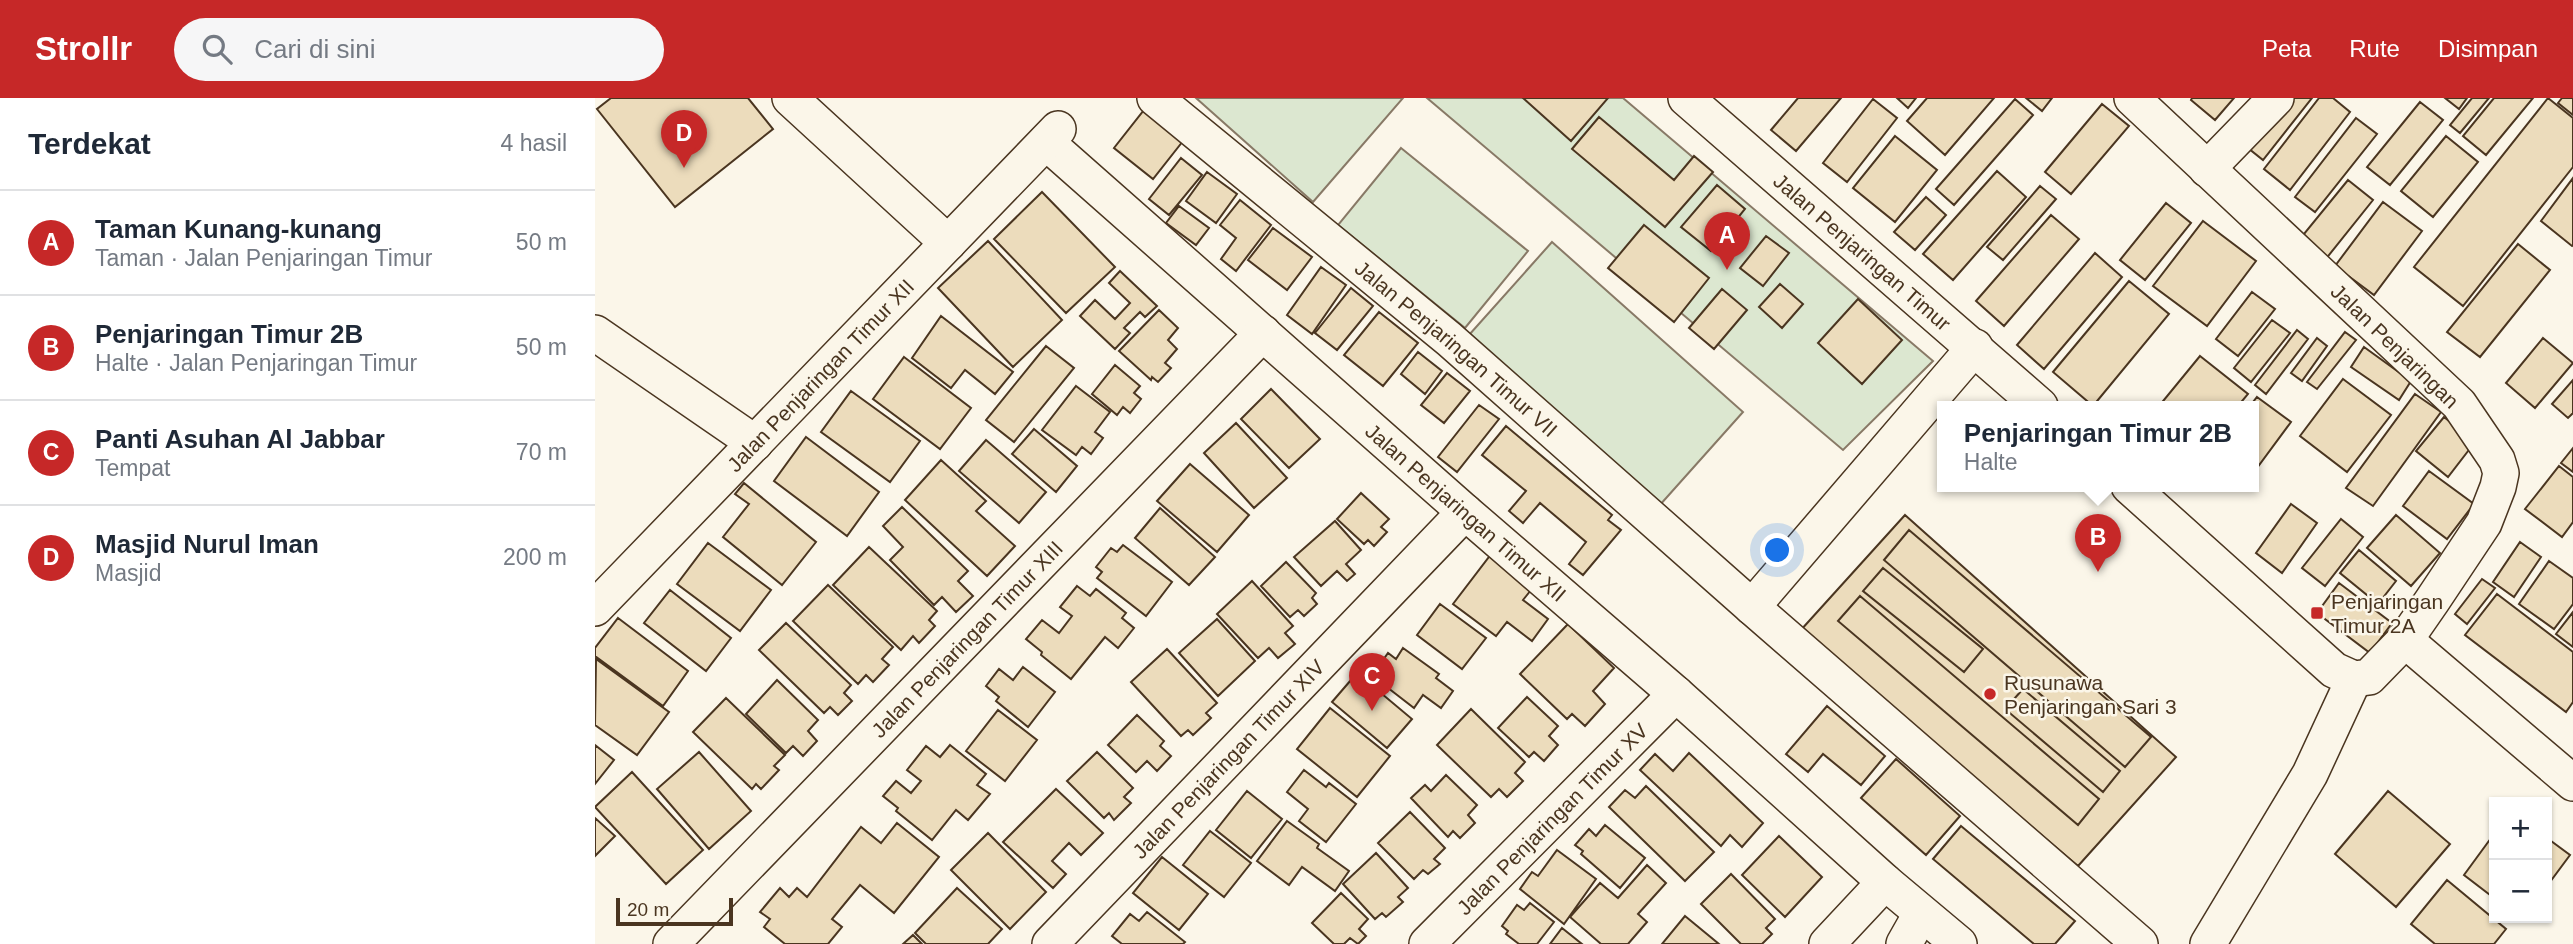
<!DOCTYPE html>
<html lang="id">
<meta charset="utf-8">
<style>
:root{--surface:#fff;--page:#f6f6f7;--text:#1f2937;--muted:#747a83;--line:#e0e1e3;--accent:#c62828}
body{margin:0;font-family:Helvetica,sans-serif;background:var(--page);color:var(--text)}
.controls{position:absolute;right:21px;bottom:21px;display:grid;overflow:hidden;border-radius:0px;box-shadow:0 2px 5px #0004}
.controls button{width:63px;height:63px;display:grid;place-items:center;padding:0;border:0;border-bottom:2px solid var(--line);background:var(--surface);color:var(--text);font:35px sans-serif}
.scale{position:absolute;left:21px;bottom:18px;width:117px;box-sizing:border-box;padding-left:7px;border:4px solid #4a3520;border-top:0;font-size:19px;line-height:24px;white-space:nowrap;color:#4a3520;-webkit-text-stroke:5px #fbf6e9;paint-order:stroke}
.you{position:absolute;left:1183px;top:453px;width:24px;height:24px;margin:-18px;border:5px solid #fff;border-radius:50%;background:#1a73e8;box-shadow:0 0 0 10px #1a73e833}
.badge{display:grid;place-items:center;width:46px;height:46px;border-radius:50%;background:var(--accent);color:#fff;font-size:23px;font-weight:700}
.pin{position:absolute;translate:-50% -58px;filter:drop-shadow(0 2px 4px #0008)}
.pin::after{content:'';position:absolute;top:37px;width:24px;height:21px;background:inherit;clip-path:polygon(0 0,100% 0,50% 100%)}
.popup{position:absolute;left:1342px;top:303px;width:322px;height:91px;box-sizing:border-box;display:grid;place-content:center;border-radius:0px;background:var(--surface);filter:drop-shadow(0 2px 5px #0005);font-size:23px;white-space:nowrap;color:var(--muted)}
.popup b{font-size:26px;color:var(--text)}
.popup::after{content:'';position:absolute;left:50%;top:100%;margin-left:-14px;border:14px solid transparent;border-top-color:var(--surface)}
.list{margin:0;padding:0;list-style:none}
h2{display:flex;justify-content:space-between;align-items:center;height:91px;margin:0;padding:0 28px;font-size:30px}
h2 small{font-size:23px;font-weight:400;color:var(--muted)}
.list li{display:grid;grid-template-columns:46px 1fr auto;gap:21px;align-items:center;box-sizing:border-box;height:105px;padding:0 28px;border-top:2px solid var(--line)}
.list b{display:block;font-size:26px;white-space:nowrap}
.list p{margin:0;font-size:23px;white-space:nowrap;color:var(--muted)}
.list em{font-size:23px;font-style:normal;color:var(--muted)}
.icon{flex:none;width:38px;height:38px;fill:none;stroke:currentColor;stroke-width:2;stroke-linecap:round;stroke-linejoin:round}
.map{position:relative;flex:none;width:1978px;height:846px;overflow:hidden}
header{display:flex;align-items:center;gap:42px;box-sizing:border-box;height:98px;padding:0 35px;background:var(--accent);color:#fff}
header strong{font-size:33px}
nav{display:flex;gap:38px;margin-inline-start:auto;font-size:24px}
.search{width:490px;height:63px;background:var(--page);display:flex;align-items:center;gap:18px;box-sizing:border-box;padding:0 24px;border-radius:38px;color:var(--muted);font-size:26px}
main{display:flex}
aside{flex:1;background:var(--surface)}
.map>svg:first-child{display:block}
</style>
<header>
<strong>Strollr</strong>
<div class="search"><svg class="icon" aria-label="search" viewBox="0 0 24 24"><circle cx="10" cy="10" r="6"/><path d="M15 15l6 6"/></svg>Cari di sini</div>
<nav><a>Peta</a><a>Rute</a><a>Disimpan</a></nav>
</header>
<main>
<aside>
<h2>Terdekat<small>4 hasil</small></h2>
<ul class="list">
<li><span class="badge">A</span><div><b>Taman Kunang-kunang</b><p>Taman · Jalan Penjaringan Timur</p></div><em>50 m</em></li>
<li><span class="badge">B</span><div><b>Penjaringan Timur 2B</b><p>Halte · Jalan Penjaringan Timur</p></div><em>50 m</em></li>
<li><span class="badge">C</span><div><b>Panti Asuhan Al Jabbar</b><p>Tempat</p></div><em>70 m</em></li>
<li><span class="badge">D</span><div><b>Masjid Nurul Iman</b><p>Masjid</p></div><em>200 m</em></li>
</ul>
</aside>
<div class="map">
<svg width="1978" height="846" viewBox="0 0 1978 846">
<rect width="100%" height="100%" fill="#fbf6e9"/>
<path fill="#dce7d0" stroke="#887966" stroke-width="2" d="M601,0H808L718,104Z
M832,0H1028L1338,263L1248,352Z
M806,50L933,153L870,230L743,127Z
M957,144L1148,314L1064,408L874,237Z"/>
<path fill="#ecdcbc" stroke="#4a3520" stroke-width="2" d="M16,0H153L178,31L80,109L2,11Z
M928,0H1013L976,43Z
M1203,0H1246L1201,53L1176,32Z
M1302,0H1321L1313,10Z
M1332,0H1399L1350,57L1312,23Z
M1431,0H1457L1447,13Z
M1597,0H1639L1620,22L1596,2Z
M1695,0H1717L1668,62L1653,50Z
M1724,0H1738L1755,14L1695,92L1669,71Z
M1850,0H1872L1864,11Z
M1877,0H1894L1865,35L1855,27Z
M1899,0H1938L1891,57L1868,38Z
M1953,0L1978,20V69L1868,208L1819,169Z
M1967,0H1978V17L1963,5Z
M1278,1L1302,20L1252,84L1228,65Z
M1420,1L1438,17L1359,107L1341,91Z
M1825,4L1848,22L1795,87L1772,69Z
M1507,6L1534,28L1476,96L1450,74Z
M549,12L588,43L558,81L519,50Z
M1004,19L1079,82L1099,58L1118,74L1070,129L977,51Z
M1761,20L1782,36L1720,114L1700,99Z
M1300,38L1342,72L1300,124L1258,90Z
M1851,38L1883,64L1838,119L1806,93Z
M586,60L607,77L574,117L554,101Z
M1402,73L1431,99L1358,182L1328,156Z
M612,74L642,96L621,125L591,103Z
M1978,80V147L1977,148L1946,123Z
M1753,82L1778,102L1730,162L1704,142Z
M1122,87L1150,111L1116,153L1086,129Z
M1445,88L1461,101L1408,162L1392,149Z
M447,94L520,169L471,215L399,141Z
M1331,99L1351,117L1320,152L1299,134Z
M645,102L676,127L641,173L626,161L641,140L625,127Z
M1788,104L1827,133L1779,197L1740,168Z
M1571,105L1596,125L1550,182L1525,162Z
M584,108L614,130L601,147L571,125Z
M1456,117L1484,141L1409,228L1381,203Z
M1608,123L1661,163L1612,228L1558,188Z
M1049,127L1114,180L1079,224L1013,170Z
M678,130L717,159L692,192L653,162Z
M1171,138L1194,155L1168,188L1145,170Z
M393,143L467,222L418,269L343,190Z
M1923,146L1955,172L1885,259L1852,234Z
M1500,155L1527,179L1449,271L1422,247Z
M726,169L751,187L717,236L692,217Z
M525,173L562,208L550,219L545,214L529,230L535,235L520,251L485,218L500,202L520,221L535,205L514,185Z
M1534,183L1574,216L1498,308L1458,274Z
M1185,186L1208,206L1187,230L1164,209Z
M756,190L778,208L742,252L720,235Z
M1127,191L1152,212L1119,251L1094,230Z
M1657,194L1680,211L1643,258L1621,241Z
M1263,201L1307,242L1267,286L1223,245Z
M564,212L583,230L573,242L582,251L570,265L576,270L563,284L557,279L556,282L524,253Z
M784,214L823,245L788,288L749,257Z
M346,218L418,274L400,296L370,272L356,290L317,260Z
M1677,222L1695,235L1656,284L1639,270Z
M1702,232L1713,241L1671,296L1660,287Z
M1750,234L1761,242L1722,291L1712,284Z
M1722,240L1732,248L1707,283L1696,275Z
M1948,240L1978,265L1940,310L1911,285Z
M451,248L479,270L419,344L391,322Z
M1769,249L1816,283L1804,302L1756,269Z
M823,254L847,273L830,296L806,276Z
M1605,258L1653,296L1643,308H1564Z
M309,259L376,310L345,351L278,301Z
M520,267L545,288L539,295L546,301L535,315L528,309L522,317L497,296Z
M852,275L875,293L849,325L826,307Z
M1748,281L1796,317L1752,374L1705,338Z
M1978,282V315L1973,320L1957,306Z
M481,288L515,314L500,334L508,340L496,356L487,349L481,357L447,332Z
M676,291L725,341L694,370L646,321Z
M256,293L325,343L295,384L226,334Z
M1820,296L1846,314L1778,408L1751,390Z
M1662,299L1696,324L1659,374V308H1655Z
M884,307L904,321L862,374L843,359Z
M1849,319L1880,344L1853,379L1821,353Z
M641,325L692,380L659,410L609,355Z
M911,328L1017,417L1013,422L1026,432L988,477L974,466L991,444L945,405L928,425L914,413L931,393L887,357Z
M439,331L482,368L461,394L417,356Z
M211,339L284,394L252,438L179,383Z
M391,342L451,394L424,425L364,373Z
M1978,350V374L1966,365Z
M346,362L391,403L381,413L420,448L392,478L310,402Z
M595,366L654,417L622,454L562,403Z
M1964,368L1978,379V424L1967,439L1930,411Z
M1834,373L1879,406L1852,441L1808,408Z
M149,385L221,444L187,487L128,439L154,406L140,396Z
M766,395L794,421L786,429L792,434L779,448L773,442L769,446L742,421Z
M1696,406L1722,425L1687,475L1661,455Z
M307,409L373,473L363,483L378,498L361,514L347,499L339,507L295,462L308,449L288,428Z
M565,410L620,459L594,487L540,440Z
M1310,417L1581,659L1483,768L1205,533Z
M1801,417L1845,455L1816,488L1772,450Z
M1746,421L1768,439L1730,488L1707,470Z
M740,423L766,452L751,466L760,476L752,483L742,473L726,488L699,459Z
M1314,432L1556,639L1530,669L1289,462Z
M1925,444L1946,459L1919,499L1898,484Z
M113,445L176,492L145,533L82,486Z
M528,447L577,484L551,518L502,480L507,474L501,469L516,450L522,454Z
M274,449L342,513L334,522L340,528L324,545L318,538L306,552L238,487Z
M1764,452L1801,483L1783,506L1745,475Z
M897,455L940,487L928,502L953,521L937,543L912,524L901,538L858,506Z
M1954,463L1978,480V506L1959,531L1924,506Z
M691,464L721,495L717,500L722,506L709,518L703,512L695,519L666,488Z
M1288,470L1388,551L1369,574L1268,493Z
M1887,481L1900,490L1872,526L1860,516Z
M657,483L698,528L690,535L700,546L683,560L674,550L663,560L622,516Z
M1744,485L1797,525L1775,555L1722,515Z
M233,487L298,549L287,561L294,567L278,584L271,577L263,586L198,523Z
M482,488L495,498L501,491L531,515L527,520L539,530L523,550L510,539L476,581L446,557L447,554L431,541L447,522L464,535L477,518L465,509Z
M75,492L136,540L111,573L49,525Z
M1902,496L1978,554V604L1971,614L1870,537Z
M1265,498L1504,701L1483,727L1243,523Z
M845,506L891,540L867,571L822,537Z
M1978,514V549L1961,536Z
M23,520L93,573L68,608L0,558V550Z
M622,521L660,563L623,598L584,555Z
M191,525L256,587L249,595L257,603L243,617L235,609L229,615L164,552Z
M973,526L1019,570L998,593L1010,606L990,628L977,616L972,621L925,576Z
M808,550L844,576L841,580L858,593L846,610L828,597L819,610L784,583L786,581L779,575L793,555L801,561Z
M572,551L622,605L611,615L616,620L598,637L593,632L586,638L536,584Z
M1,561L74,614L42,657L0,627Z
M428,569L460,594L433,629L401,603L404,599L391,588L404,571L418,582Z
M762,575L817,621L792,650L737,604Z
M182,582L223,622L213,633L222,643L208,658L198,648L191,655L151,616Z
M1428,591L1525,673L1508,694L1410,611Z
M932,599L963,628L954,638L963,647L949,663L939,654L934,659L903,630Z
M131,600L190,657L179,668L184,672L166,691L161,686L157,691L98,634Z
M1232,608L1290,658L1266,687L1228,656L1213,674L1191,656Z
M735,610L795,658L762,699L702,651Z
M876,611L930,664L920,675L928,683L912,699L904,691L896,699L842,647Z
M403,612L442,642L410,683L371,653Z
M542,617L569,643L565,648L576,658L562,673L552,663L541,674L513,647Z
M0,647L19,662L0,686Z
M355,647L391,676L382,687L395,696L373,722L361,712L337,742L301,713L303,710L288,698L301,683L316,695L326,683L312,672L331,648L345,659Z
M104,654L156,713L114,751L62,691Z
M502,654L538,690L529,699L536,705L519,722L514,715L509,720L472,683Z
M1094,655L1168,725L1147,749L1135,737L1126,748L1045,672L1060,656L1078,673Z
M1301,661L1365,718L1331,757L1266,700Z
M709,672L731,689L734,685L761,706L731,744L704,723L713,711L692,694Z
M37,674L108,752L71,786L0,709Z
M851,677L882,707L873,717L880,725L865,740L858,733L853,739L816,700L830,687L836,693Z
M1051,688L1119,754L1090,783L1014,709L1030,692L1040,700Z
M461,691L508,735L486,757L474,745L457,763L471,776L458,790L408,744Z
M652,693L687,721L656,760L621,732Z
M1793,693L1855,746L1801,809L1740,756Z
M815,714L850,750L839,761L845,766L833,776L828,772L819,781L783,745Z
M0,720L20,738L0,758Z
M692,723L724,746L722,750L754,773L740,793L707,769L694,787L662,763Z
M302,725L344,759L299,815L265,787L237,821L247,829L233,846H190L169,829L175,821L165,814L185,790L194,799L202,790L212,799L266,729L286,745Z
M1010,727L1050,760L1025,790L986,756L988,753L980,747L994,731L1001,738Z
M1366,728L1480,823L1460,846H1439L1338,761Z
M615,733L656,765L629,799L588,767Z
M393,735L451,794L415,831L356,772Z
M1899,736V800L1869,777Z
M1184,738L1227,779L1190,819L1147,777Z
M1952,740L1975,757L1952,788Z
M962,752L1001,781L969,826L925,791L937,774L943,778Z
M781,755L813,790L803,799L808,804L791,819L787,815L780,821L748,786Z
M567,759L613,796L584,832L538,795Z
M1052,767L1071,785L1043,816L1052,824L1033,846H1006L975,819L1005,785L1023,800Z
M1136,776L1180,821L1171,830L1177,836L1167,846H1146L1106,806Z
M1852,782L1911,831L1899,846H1840L1816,826Z
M362,790L407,831L393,846H331L320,835Z
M746,795L773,821L764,831L771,838L763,846L755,840L749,846H739L717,825Z
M935,805L959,824L942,846H924L911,836L913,833L907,828L922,807L929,812Z
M552,814L590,844L588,846H527L517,838L535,816L544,823Z
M1090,818L1124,846H1067Z
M967,830L987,846H955Z
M318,837L327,846H308Z"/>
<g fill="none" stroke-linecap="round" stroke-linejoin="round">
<g stroke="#4a3520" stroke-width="38">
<g id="minor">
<path d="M195,0L353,145"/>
<path id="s1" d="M560,0L854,241L1157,509L1545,846"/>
<path id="s2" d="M1091,0L1445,308"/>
<path id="s3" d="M451,44L870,414L1081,596L1290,784L1364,846"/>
<path d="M1612,71L1681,0"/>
<path d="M0,235L160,345"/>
<path d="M1534,388L1739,572L1759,581L1774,579L1810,542L1837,503L1889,425L1903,389L1906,375L1902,362L1864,306L1537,0"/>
<path d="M1157,509L1380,249"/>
<path id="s4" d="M0,510L463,31"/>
<path d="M1810,542L1978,685"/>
<path id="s5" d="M76,846L668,235"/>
<path id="s6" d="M455,846L870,414"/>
<path id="s7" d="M832,846L1081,596"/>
<path d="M1232,846L1290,784"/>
<path d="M1309,846L1326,816"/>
<path d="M1613,846L1715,676L1759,581"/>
</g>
</g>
<use href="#minor" stroke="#fbf6e9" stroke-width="35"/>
</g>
<g fill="#c62828" stroke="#fbf6e9" stroke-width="2.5">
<rect x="1715" y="508" width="14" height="14" rx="3.5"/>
<circle cx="1395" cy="596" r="7"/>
</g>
<g text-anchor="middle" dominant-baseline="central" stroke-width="5" stroke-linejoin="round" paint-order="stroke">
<g font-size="21" fill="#4a3520" stroke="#fbf6e9">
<text stroke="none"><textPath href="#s2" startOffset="234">Jalan Penjaringan Timur</textPath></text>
<text transform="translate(1800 248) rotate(44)">Jalan Penjaringan</text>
<text stroke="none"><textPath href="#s1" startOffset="392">Jalan Penjaringan Timur VII</textPath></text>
<text stroke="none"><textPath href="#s4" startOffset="324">Jalan Penjaringan Timur XII</textPath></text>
<text stroke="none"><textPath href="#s3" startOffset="560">Jalan Penjaringan Timur XII</textPath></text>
<text stroke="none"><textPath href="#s5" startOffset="425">Jalan Penjaringan Timur XIII</textPath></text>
<text stroke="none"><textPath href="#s6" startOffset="257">Jalan Penjaringan Timur XIV</textPath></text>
<text stroke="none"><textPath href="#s7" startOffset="177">Jalan Penjaringan Timur XV</textPath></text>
</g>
<g font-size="21" fill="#4a3520" stroke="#fbf6e9" text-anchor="start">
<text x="1736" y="503">Penjaringan<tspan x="1736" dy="24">Timur 2A</tspan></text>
<text x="1409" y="584">Rusunawa<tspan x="1409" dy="24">Penjaringan Sari 3</tspan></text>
</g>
</g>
</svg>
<div class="controls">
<button>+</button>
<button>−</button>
</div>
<div class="scale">20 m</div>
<div class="you"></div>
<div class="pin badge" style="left:1132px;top:172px">A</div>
<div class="pin badge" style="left:1503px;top:474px">B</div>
<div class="popup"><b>Penjaringan Timur 2B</b>Halte</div>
<div class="pin badge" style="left:777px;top:613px">C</div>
<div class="pin badge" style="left:89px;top:70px">D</div>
</div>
</main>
